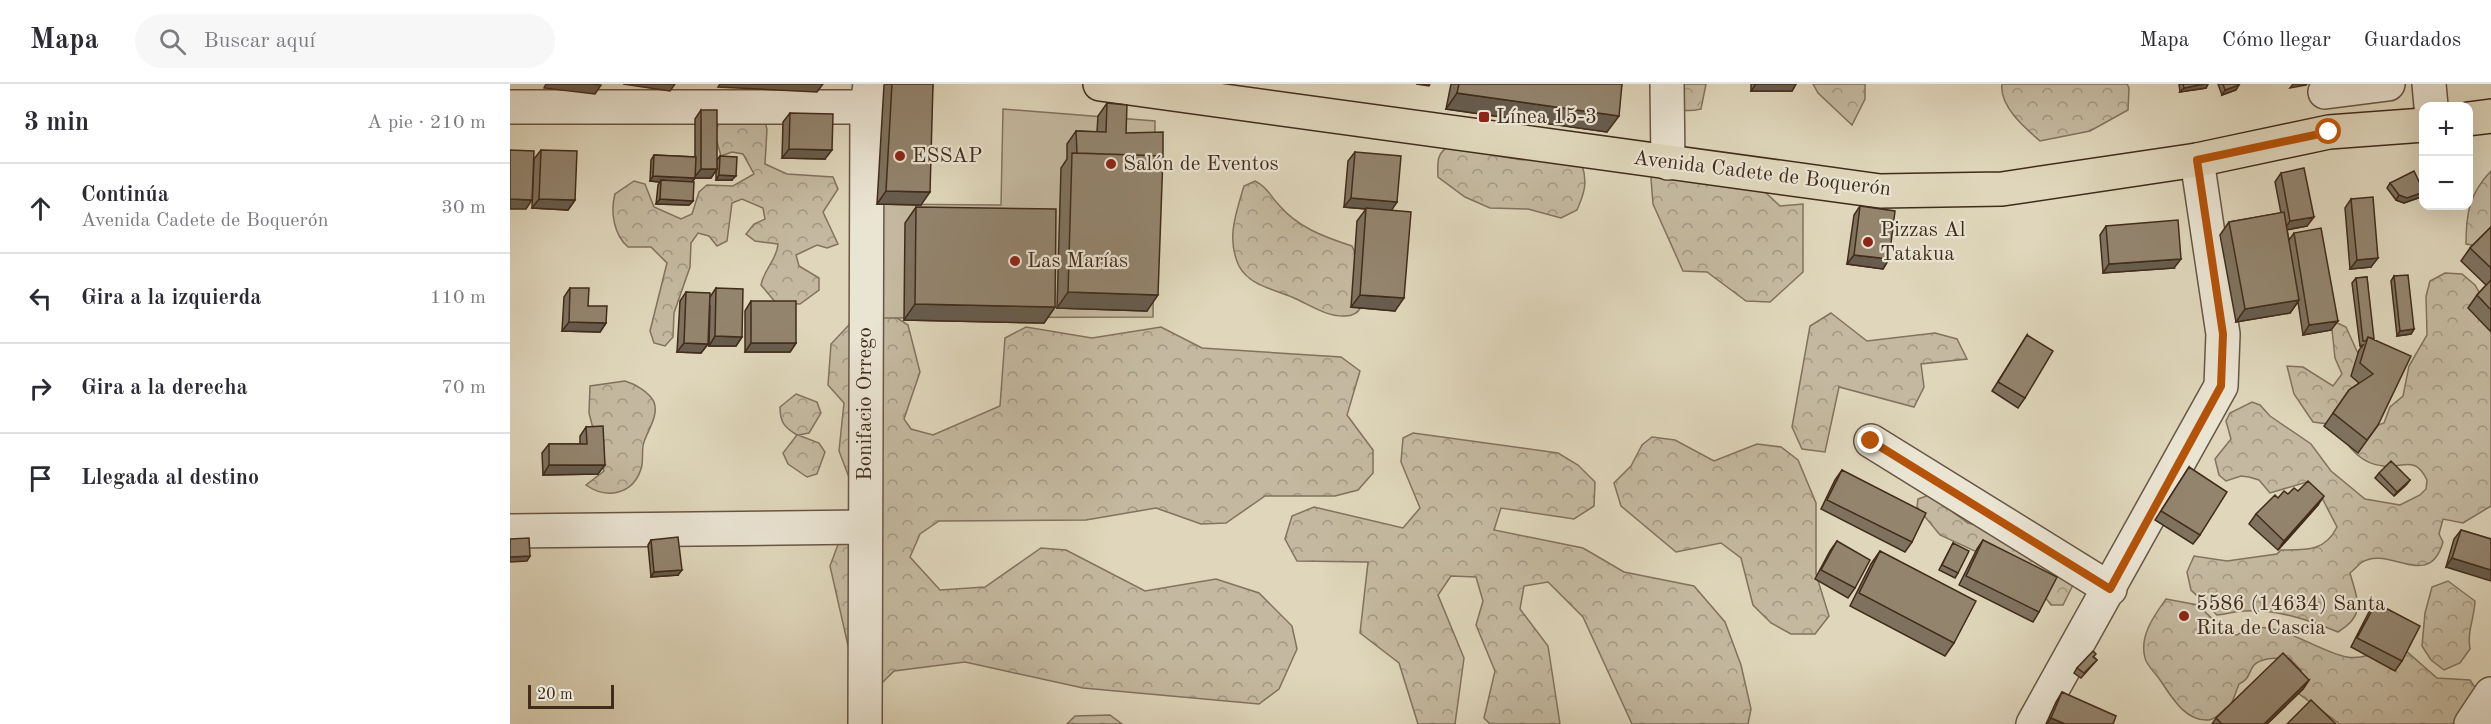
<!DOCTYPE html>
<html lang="es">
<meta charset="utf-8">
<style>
:root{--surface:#fff;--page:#f7f7f7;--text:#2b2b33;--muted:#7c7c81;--line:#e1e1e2}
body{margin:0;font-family:"Old Standard TT",serif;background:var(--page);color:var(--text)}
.controls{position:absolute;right:18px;top:18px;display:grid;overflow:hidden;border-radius:12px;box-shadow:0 6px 24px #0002}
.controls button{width:54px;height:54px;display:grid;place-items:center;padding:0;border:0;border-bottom:2px solid var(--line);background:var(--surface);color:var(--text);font:30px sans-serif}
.scale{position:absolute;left:18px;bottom:15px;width:86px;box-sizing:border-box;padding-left:6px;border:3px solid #412c1b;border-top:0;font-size:16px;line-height:21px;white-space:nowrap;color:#412c1b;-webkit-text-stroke:4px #eae4d3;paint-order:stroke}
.stop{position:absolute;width:18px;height:18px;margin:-14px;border:4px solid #b45309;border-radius:50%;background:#fff}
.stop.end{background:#b45309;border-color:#fff;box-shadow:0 2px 6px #0008}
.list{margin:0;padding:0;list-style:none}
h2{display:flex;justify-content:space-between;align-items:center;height:78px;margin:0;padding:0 24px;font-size:26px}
h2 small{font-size:20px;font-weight:400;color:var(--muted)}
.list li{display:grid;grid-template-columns:39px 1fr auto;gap:18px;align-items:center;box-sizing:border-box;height:90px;padding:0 24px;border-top:2px solid var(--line)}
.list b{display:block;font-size:22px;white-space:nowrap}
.list p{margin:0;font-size:20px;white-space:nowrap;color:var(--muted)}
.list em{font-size:20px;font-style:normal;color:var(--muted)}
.icon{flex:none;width:33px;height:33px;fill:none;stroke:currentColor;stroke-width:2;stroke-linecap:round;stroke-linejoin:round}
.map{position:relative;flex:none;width:1981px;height:640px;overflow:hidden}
header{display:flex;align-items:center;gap:36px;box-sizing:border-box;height:84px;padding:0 30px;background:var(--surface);border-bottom:2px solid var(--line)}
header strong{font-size:28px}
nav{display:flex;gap:33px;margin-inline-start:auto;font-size:21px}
.search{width:420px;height:54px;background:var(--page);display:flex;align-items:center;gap:15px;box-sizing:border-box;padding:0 21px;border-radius:33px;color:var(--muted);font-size:22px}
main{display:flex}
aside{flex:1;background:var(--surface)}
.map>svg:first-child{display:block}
</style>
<header>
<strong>Mapa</strong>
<div class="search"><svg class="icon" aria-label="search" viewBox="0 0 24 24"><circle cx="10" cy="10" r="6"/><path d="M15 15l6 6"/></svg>Buscar aquí</div>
<nav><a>Mapa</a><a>Cómo llegar</a><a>Guardados</a></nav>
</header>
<main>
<aside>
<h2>3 min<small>A pie · 210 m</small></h2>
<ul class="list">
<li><svg class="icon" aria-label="ahead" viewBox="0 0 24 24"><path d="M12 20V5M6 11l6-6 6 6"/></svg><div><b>Continúa</b><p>Avenida Cadete de Boquerón</p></div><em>30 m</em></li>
<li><svg class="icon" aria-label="left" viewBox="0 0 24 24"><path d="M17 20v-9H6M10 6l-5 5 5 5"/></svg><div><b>Gira a la izquierda</b></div><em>110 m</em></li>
<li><svg class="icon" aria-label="right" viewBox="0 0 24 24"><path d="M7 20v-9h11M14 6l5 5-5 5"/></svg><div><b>Gira a la derecha</b></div><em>70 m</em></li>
<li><svg class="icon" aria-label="arrive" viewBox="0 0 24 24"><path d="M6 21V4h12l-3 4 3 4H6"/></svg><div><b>Llegada al destino</b></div></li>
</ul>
</aside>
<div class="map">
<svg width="1981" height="640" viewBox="0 0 1981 640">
<defs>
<pattern id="forest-crowns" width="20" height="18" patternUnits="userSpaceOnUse" patternTransform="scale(1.5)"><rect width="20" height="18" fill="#c4b9a0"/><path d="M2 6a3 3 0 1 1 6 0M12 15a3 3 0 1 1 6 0" fill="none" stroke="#a19782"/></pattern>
</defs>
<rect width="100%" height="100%" fill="#dfd6bb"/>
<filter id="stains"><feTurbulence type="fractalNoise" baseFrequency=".00333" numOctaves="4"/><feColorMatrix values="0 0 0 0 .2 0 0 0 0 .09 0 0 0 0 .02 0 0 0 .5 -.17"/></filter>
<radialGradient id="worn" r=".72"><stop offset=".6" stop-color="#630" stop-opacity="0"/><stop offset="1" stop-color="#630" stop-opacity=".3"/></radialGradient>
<path fill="url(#forest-crowns)" stroke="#82725e" stroke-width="1.5" d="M1155,0H1196L1191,25C1165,31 1165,21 1155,0Z
M1303,0H1355V15L1342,41L1308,9Z
M1492,0H1617L1619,4L1618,26L1580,47L1530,57C1515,44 1489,22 1492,0Z
M212,28L253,32L257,45L255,80L277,90L323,93L328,105L313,128L328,160L317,164L307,161L286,171L289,182L309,194V206L290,220L266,219L251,201C254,185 267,176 268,160L245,157L236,150L244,140L255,135L253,124L232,115L222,119L217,157L207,162L199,152L188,149L181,159L180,183L164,229L163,253L155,262L144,259L140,247L157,179L141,163H118C104,151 100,128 105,110L124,97L135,100L144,123L171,135L182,130L189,108L197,101L223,102L244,90L233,70L222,68L211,72L205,51Z
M943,59H961L988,72L1013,76L1029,66L1072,81C1078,99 1074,110 1067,126L1051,134L1018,125L980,124L955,113L928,93C927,76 927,68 943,59Z
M1153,74L1225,80L1270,122L1293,120V188L1260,218L1236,217L1197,188L1173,187L1143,120L1141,95Z
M1981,87V156L1974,163L1956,160C1956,130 1959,110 1981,87Z
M745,97C757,103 759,110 768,120C787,143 814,153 842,162C849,177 868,232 835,232C817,233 800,221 784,214C767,206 739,202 729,182C716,155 726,129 734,102Z
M1935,189L1952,190L1965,201L1981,229V422L1953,439L1933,435L1929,450L1933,458C1919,508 1878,460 1851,479C1847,482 1844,486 1840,489C1848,518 1856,531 1828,548C1799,536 1767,525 1735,527C1726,527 1716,530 1707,531L1681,506L1677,488L1684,472L1717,477L1767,470L1771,466C1795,466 1815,468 1827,443L1810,410L1797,398L1760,409L1749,396L1739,393L1731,392L1716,397L1709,391L1705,375L1721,355L1716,337L1720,329L1742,318L1750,321L1760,332L1801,360L1821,387L1855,415L1890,421L1910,411L1916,405L1917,396C1905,371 1894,384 1873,382C1850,380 1835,360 1826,341L1803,338L1784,310L1777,282L1793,283L1823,302L1832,290L1825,274L1821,236L1836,243L1850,274L1859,344L1874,339L1880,323L1893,312L1899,282L1917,251L1916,212L1920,197Z
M353,226L378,228L398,241L410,288L394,335L401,345L423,351L490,322L495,254L516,243L582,254L651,243L692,264L831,273L850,287L837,331L863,366V389L848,406L825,412H755L716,439L691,440L646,424L576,436L429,437L410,450L400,473L430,506L475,503L531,464L556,466L635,507L706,495L749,509L782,542L787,565L769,605L749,620L573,604L455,578L384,587L367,604L346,597L320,482L346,412L329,367L334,319L318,301L321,260Z
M1321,229L1357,257L1425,249L1447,255L1457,275L1411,280L1414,303L1404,323L1329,303L1315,368L1292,365L1282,343L1300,242Z
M115,297C125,300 139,308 144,318C149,331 138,346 134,358C131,366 134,376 131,385C123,410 97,416 76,401L94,387L79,329L80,302Z
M286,310L307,318L311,329L299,349L288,351L309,359L315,368L307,390L297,393L278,380L273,369L287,351C274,343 270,338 270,323Z
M903,349L1048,369L1068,381L1085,398L1084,422L1064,435L991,424L984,446L1073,464L1114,488L1184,502L1215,538L1231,581L1241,625L1238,640H1122L1073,533L1038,498L1014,502L1010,525L1038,562L1050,640H980L974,634L985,587L966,541L973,517L966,493L941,492L928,511L954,574L945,640H908L889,579L850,549L858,478L787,477L775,455L782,432L804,423L893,444L910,424L891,378L893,354Z
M1142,353L1165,356L1204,377L1247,360L1271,363L1288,376L1306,419V490L1319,532L1305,550H1281L1261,539L1243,521L1231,474L1211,459L1166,468L1111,422L1104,399L1121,382L1132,361Z
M1419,411L1458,439L1517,453L1563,501L1553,521H1541L1519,492L1430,451L1407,423L1408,415Z
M1938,497L1965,517C1964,537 1957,546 1960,565L1950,579L1934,586L1921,576L1912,562L1915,529L1922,503Z
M1656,515L1688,521L1718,550L1727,551C1758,527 1806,568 1837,573C1855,576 1871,566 1887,559L1927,594L1960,596L1966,605L1962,640H1830L1789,610L1791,586L1779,574C1769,574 1752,573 1744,581C1738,589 1740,595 1729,600L1721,621C1713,624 1708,635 1699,636C1674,638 1660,610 1648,593C1644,588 1636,580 1635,574C1629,552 1644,532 1656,515Z
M600,631L612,640H557L565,632Z"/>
<path fill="#c4b9a0" stroke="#82725e" stroke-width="1.5" d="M493,25L645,37L643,233L365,234L367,120L491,121Z"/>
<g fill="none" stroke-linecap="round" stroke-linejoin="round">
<g stroke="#685643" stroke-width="36">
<path id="minor" d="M1157,0L1158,79
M1919,0L1921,22
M1815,8L1878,0
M0,23H357
M1361,357L1600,505
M0,447L354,443
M355,640L357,23L360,0
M1523,640L1711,302L1713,250L1687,76
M1961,640L1981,610"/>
</g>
<g stroke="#412c1b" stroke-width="36">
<path id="major" d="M590,0L1370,107L1492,105L1687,76L1819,48L1914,41
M1958,35L1981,32"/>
</g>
<use href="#minor" stroke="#eae4d3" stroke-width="33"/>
<use href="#major" stroke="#dfd6bb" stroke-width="33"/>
</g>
<path fill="#7e725f" stroke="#412c1b" stroke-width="1.5" d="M375,0H423L411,121L367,120L374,1Z
M941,0H1112L1097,48L936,25Z
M1241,0H1286L1282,7H1241Z
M1669,0H1698L1696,4L1670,8Z
M1708,0H1729L1726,6L1712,11Z
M597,19L616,49L637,227L547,224L551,84L557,75V60L566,47L587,48L588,32Z
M191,26L207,76L210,72L222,96H206V86L201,94H185L182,98L183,117L179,121L146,120L148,101L150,98L140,97L141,76L144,71L185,73V35Z
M280,29L315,75L272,74L273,38Z
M31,66L65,116L58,126L22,124L24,75Z
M845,68L887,118L881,126L885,227L841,223L847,137L856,125L834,123L838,77Z
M1771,89L1797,142L1777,146L1779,156L1784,149L1821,246L1793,251L1788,218L1780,229L1726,238L1710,151L1719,138L1771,129L1765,98Z
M1880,99L1914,107V109L1911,113L1894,119L1886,116L1877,104Z
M1841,115L1861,183L1840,185L1835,124Z
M1350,122L1379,175L1373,185L1337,180L1344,131Z
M406,123L545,223L534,239L394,236L395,139Z
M1596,142L1664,184L1593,189L1590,151Z
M1981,143V248L1958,224L1967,211L1976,201L1951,177L1960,164Z
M1884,192L1904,245L1901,250L1887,252L1881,197Z
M1857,193L1868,341L1848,369L1814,342L1839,306L1849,299L1841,292L1849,266L1853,261L1850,262L1842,199L1846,194Z
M60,204L96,239L90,248L52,247L54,213Z
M206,204L232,253L226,262H199L200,221L198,260L191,269L167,268L170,217L176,208L200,213Z
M241,217L286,259L280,268H235V227Z
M1517,251L1515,314L1508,324L1482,307Z
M76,343L88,390L33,391L32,369L39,360H70V352Z
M1679,383L1690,451L1683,460L1645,436Z
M1332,386L1402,458L1395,468L1311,425L1325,396Z
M1869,389L1900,396L1896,401L1884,412L1865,394Z
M1768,414L1808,421L1768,466L1739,440L1746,430Z
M1951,446L1981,455L1936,483L1944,455Z
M141,456L168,491L141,493L138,461Z
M1473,456L1529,528L1523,538L1449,501L1467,465Z
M1327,457L1345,504L1338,514L1305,495L1320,467Z
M1443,459L1448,489L1445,494L1429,486Z
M1370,467L1444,559L1435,572L1340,522L1361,480Z
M1866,519L1892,577L1885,587L1841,563L1859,528Z
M1584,573L1587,576L1571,594L1564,589L1567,584Z
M1799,596L1793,605L1757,640H1702L1706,634Z
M1552,608L1603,640H1536L1546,618Z"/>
<path fill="#675c4d" stroke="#412c1b" stroke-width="1.5" d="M36,0H82L91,1L85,10L34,4Z
M113,0H165L160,7Z
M210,0H313L307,8L208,3Z
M906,0H920L919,2Z
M1246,0H1286L1282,7H1241Z
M1694,0H1698L1696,4L1670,8L1674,4Z
M1783,0H1797L1796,1L1780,4Z
M1729,1L1726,6L1712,11L1715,6Z
M947,9L1109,32L1097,48L936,25Z
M279,65L322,66L315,75L272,74Z
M191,85H207L201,94H184Z
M209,91L226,92L222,96H206Z
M143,92L185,94L181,99L151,96L150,98L140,97Z
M376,107L420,108L411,121L367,120Z
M1914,108L1911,113L1894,119L1886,116L1889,111Z
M841,114L887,118L881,127L834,123Z
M0,115L22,116L16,125H0Z
M29,115L65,116L58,126L22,124Z
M150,115L183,117L179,121L146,120Z
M1804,133L1797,142L1774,146L1780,137Z
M1344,171L1379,175L1373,185L1337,180Z
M1868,174L1861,183L1840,185L1847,176Z
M1671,175L1664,184L1593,189L1599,180Z
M558,208L648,211L637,227L547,224Z
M850,211L894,214L885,227L841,223Z
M1789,216L1780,229L1726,238L1735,225Z
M405,220L545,223L534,239L394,236Z
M1828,237L1821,246L1793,251L1799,241Z
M59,238L96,239L90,248L52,247Z
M1904,245L1901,250L1887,252L1890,247Z
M205,252L232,253L226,262H199Z
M174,259L198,260L191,269L167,268Z
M241,259H286L280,268H235Z
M39,381H95L88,390L33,391Z
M1900,396L1896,401L1884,412L1887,408Z
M1814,412L1808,421L1768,466L1774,457Z
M20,472L17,477L0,478V473Z
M1942,474L1981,486V497L1936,483Z
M172,486L168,491L141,493L144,488Z
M1799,596L1793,605L1757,640H1754Z
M1541,634L1555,640H1537Z"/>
<path fill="#93846e" stroke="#412c1b" stroke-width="1.5" d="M382,0H423L420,108L376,107Z
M949,0H1112L1109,32L947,9Z
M1673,0H1694L1674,4Z
M1713,0H1729V1L1715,6Z
M597,19L617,21L616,49L653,48V75V72L567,69L566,47L596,48Z
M191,26H207V85H191Z
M280,29L323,30L322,66L279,65Z
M0,66L24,67L22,116L0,115Z
M31,66L67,67L65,116L29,115Z
M845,68L891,72L887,118L841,114Z
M562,69L653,72L648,211L558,208Z
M144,71L186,73L185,94L143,92Z
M210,72L227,73L226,92L209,91Z
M1794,84L1804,133L1780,137L1771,89Z
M1904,87L1914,108L1897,114L1889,111L1880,99Z
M151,96L184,98L183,117L150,115Z
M1863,113L1868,174L1847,176L1841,115Z
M1350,122L1385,127L1379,175L1344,171Z
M406,123L546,125L545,223L405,220Z
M856,124L901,128L894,214L850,211Z
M1774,128L1789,216L1735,225L1719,138Z
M1668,136L1671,175L1599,180L1596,142Z
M1981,143V184L1960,164Z
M1811,144L1828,237L1799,241L1784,149Z
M1898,191L1904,245L1890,247L1884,192Z
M1857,193L1864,255L1858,253L1856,257H1853L1846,194Z
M1981,196V226L1967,211Z
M60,204H79L78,222H97L96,239L59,238Z
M206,204L233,205L232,253L205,252Z
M176,208L200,209L198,260L174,259Z
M241,217H286V259H241Z
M1517,251L1543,267L1515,314L1488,298Z
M1858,253L1901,272L1868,341L1857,356L1823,329L1839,306L1863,290L1850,279Z
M93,342L95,381H39V360H77L76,343Z
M1881,377L1900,396L1887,408L1869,389Z
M1679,383L1717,408L1690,451L1651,427Z
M1332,386L1416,429L1402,458L1317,416Z
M1798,397L1814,412L1774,457L1746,430L1765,411L1768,414L1774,407L1778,410L1784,404L1788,407Z
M1951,446L1981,455V486L1942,474Z
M168,453L172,486L144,488L141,456Z
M19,454L20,472L0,473V455Z
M1473,456L1547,493L1529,528L1456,492Z
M1327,457L1360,476L1345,504L1311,486Z
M1443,459L1459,467L1448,489L1432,481Z
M1370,467L1466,517L1444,559L1349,509Z
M1866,519L1910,542L1892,577L1847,554Z
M1583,567L1586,570L1583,573L1587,576L1574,589L1567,584Z
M1773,569L1799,596L1754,640H1712L1706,634Z
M1552,608L1606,632L1603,640H1555L1541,634Z
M1801,616L1826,640H1777Z"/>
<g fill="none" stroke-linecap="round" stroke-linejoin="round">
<path stroke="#b45309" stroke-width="8" d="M1361,357L1600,505L1711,302L1713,250L1687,76L1819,48"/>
</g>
<g fill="#8f2418" stroke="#eae4d3" stroke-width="2">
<rect x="968" y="27" width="12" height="12" rx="3"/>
<circle cx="390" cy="72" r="6"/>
<circle cx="601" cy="80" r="6"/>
<circle cx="1358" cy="158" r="6"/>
<circle cx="505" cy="177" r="6"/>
<circle cx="1674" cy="532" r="6"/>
</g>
<g text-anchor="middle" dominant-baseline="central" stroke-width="4.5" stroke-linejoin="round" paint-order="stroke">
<g font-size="21" fill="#412c1b" stroke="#eae4d3" text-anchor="start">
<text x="986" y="33">Línea 15-3</text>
<text x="402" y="72">ESSAP</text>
<text x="613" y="80">Salón de Eventos</text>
<text x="1370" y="146">Pizzas Al<tspan x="1370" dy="24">Tatakua</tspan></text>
<text x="517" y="177">Las Marías</text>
<text x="1686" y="520">5586 (14634) Santa<tspan x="1686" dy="24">Rita de Cascia</tspan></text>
</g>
<g font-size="21" fill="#412c1b" stroke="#eae4d3">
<text transform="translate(1252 90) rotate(7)">Avenida Cadete de Boquerón</text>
<text transform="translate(355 320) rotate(-90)">Bonifacio Orrego</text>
</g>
</g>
<rect width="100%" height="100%" filter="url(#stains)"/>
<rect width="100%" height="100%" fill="url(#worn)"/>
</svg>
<div class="controls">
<button>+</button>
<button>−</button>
</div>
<div class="scale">20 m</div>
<div class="stop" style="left:1819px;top:48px"></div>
<div class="stop end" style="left:1361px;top:357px"></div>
</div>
</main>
